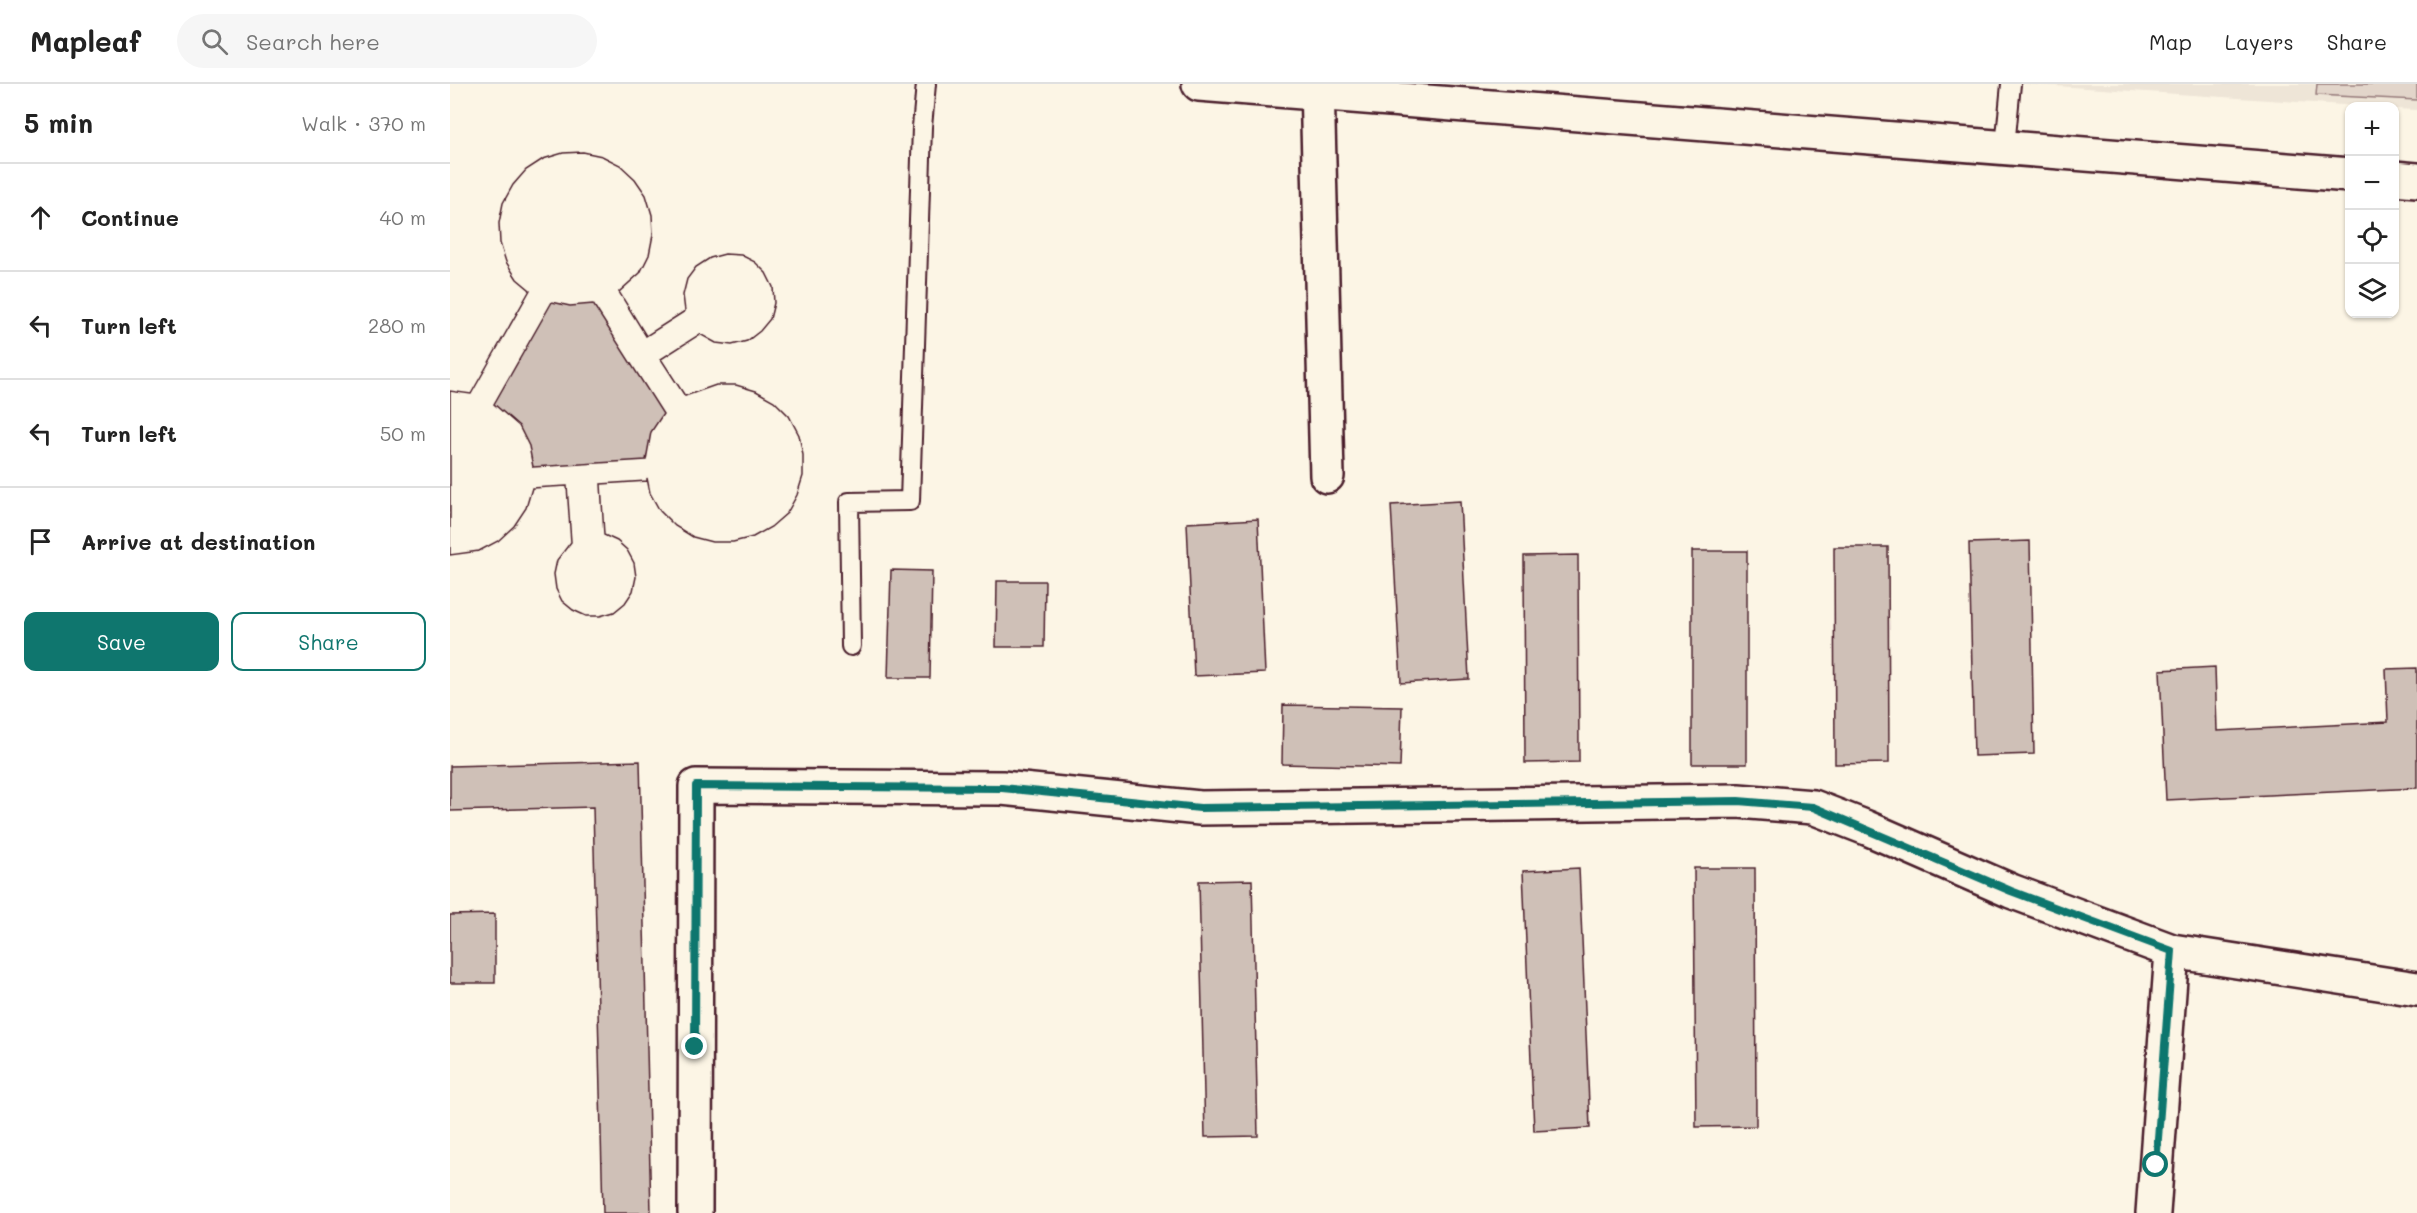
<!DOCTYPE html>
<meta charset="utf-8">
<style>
:root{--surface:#fff;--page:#f6f6f6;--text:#222;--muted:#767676;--line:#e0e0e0;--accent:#0f766e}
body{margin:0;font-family:Mali,sans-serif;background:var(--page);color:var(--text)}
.controls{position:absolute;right:18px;top:18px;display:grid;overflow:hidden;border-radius:12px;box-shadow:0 2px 4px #0004}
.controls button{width:54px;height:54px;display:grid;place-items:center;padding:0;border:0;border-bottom:2px solid var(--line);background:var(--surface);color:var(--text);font:30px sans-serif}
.stop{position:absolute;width:18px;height:18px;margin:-14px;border:4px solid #0f766e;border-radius:50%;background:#fff}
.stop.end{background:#0f766e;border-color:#fff;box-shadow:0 2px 6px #0008}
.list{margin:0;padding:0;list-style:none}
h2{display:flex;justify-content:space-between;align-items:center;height:78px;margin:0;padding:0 24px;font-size:26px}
h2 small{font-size:20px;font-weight:400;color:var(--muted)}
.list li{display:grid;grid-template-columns:39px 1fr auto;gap:18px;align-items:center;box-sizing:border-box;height:108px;padding:0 24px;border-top:2px solid var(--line)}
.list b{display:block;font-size:22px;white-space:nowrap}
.list em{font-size:20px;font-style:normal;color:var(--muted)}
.actions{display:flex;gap:12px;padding:18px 24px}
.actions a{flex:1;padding:14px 0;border:2px solid var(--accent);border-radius:12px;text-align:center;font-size:21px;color:var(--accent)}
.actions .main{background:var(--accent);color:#fff}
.icon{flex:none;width:33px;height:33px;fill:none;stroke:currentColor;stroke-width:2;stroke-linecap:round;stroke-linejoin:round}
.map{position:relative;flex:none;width:1967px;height:1129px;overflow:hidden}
header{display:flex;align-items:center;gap:36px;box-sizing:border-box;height:84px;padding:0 30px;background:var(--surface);border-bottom:2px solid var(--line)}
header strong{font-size:28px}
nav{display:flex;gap:33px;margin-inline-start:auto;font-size:21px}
.search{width:420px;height:54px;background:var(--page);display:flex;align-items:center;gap:15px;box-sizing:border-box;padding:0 21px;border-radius:33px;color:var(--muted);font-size:22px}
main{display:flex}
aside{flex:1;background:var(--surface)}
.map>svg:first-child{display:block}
</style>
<header>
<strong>Mapleaf</strong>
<div class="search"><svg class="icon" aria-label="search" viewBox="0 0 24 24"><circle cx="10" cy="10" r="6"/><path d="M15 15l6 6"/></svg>Search here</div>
<nav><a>Map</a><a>Layers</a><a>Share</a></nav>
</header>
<main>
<aside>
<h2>5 min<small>Walk · 370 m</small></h2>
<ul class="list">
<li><svg class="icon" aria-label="ahead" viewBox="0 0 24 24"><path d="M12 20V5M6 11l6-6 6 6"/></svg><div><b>Continue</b></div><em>40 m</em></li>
<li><svg class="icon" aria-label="left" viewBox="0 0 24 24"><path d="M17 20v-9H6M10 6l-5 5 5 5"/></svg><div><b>Turn left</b></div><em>280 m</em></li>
<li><svg class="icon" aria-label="left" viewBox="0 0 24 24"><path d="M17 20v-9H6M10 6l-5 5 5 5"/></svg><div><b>Turn left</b></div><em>50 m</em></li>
<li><svg class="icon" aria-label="arrive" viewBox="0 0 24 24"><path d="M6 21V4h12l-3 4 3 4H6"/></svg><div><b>Arrive at destination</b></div></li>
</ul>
<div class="actions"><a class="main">Save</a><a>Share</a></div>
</aside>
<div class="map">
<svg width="1967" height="1129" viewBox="0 0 1967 1129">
<rect width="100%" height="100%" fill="#fcf5e5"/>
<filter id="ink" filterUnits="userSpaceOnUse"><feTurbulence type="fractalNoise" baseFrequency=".0167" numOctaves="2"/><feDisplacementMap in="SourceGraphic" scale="12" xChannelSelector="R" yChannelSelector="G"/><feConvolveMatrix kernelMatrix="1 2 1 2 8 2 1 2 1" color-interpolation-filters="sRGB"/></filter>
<g filter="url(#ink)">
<path fill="#eee5d7" d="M1574,0H1967V26L1945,25L1944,22H1908Z"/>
<path fill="#e2d5ca" stroke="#967a7a" stroke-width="1.5" d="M1867,0H1967V16L1866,11Z"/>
<path fill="#cfc0b7" stroke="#4a1f2b" stroke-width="1.5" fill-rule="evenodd" d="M133,68L152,72L170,81L185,95L196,111L202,131L203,151L199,171L190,189L169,208L196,252L235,227L233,211L237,195L246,183L260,174L275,170L291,171L305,178L316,189L323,203L324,219L320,235L310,247L297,257L282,261L266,259L250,250L211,275L235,312L266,301H286L306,307L324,317L339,332L349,351L353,371V392L347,411L337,429L321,443L303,453L283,458H262L243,453L225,442L210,427L200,409L197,394V397L151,400L154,451L167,457L177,466L184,479L186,493L183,507L175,519L164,528L150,532H136L123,526L112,517L106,505L104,490L107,476L121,458L117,402L82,404L76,424L64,442L48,457L29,467L0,471V307L21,310L80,206L67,195L56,178L50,159L49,139L53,119L63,101L76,86L93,75L113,69ZM102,218L120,222L143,220L213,330L201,348L196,376L83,383L79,362L69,342L44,320Z
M133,68L152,72L170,81L185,95L196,111L202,131L203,151L199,171L190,189L169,208L196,252L235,227L233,211L237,195L246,183L260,174L275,170L291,171L305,178L316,189L323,203L324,219L320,235L310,247L297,257L282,261L266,259L250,250L211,275L235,312L266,301H286L306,307L324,317L339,332L349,351L353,371V392L347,411L337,429L321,443L303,453L283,458H262L243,453L225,442L210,427L200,409L197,394V397L151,400L154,451L167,457L177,466L184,479L186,493L183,507L175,519L164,528L150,532H136L123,526L112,517L106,505L104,490L107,476L121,458L117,402L82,404L76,424L64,442L48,457L29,467L0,471V307L21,310L80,206L67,195L56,178L50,159L49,139L53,119L63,101L76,86L93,75L113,69Z
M1010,417L1019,595L951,599L941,421Z
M808,435L815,589L744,592L737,439Z
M1580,457L1584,670L1524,672L1519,459Z
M1384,463H1438L1439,679L1385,680Z
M1242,467H1297V680H1242Z
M1128,471L1129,678L1075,679L1074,472Z
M441,486L482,487L480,594H438Z
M547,497H595L594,563H546Z
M1765,583L1767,647L1938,638L1936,585L1967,584V704L1716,716L1710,586Z
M833,621L952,623L950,683L832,680Z
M190,677L201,1129H153L143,723L0,727V682Z
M1129,784L1140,1044L1084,1047L1073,787Z
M1244,784H1305L1306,1042L1246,1043Z
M802,796L808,1052L755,1053L749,797Z
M45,830V899H0V831Z"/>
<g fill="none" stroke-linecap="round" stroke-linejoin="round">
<g stroke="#4a1f2b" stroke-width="22">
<path id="lane" d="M1555,63L1561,0
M401,562L399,418L460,417L472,43L476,0"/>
</g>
<g stroke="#4a1f2b" stroke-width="38">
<path id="street" d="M867,0L877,392
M245,1129L246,702L552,704L750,724L1288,717L1363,723L1417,744L1561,807L1722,867
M1703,1129L1722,867L1967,905"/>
</g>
<g stroke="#4a1f2b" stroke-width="38">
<path id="secondary" d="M749,0L1900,91
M1944,94L1967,96"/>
</g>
<use href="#lane" stroke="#fcf5e5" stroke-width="18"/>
<use href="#street" stroke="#fcf5e5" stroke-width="33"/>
<use href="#secondary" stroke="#fcf5e5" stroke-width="33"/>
</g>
</g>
<g fill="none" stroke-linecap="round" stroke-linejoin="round" filter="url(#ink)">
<path stroke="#0f766e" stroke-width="8" d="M245,963L246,702L552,704L750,724L1288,717L1363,723L1561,807L1722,867L1706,1081"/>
</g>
</svg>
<div class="controls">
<button>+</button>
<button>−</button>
<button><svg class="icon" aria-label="locate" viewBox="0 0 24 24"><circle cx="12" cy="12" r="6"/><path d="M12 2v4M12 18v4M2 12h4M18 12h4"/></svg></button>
<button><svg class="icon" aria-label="layers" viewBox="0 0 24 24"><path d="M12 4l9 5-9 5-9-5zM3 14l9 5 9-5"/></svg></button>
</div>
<div class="stop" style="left:1706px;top:1081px"></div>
<div class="stop end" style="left:245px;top:963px"></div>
</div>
</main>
